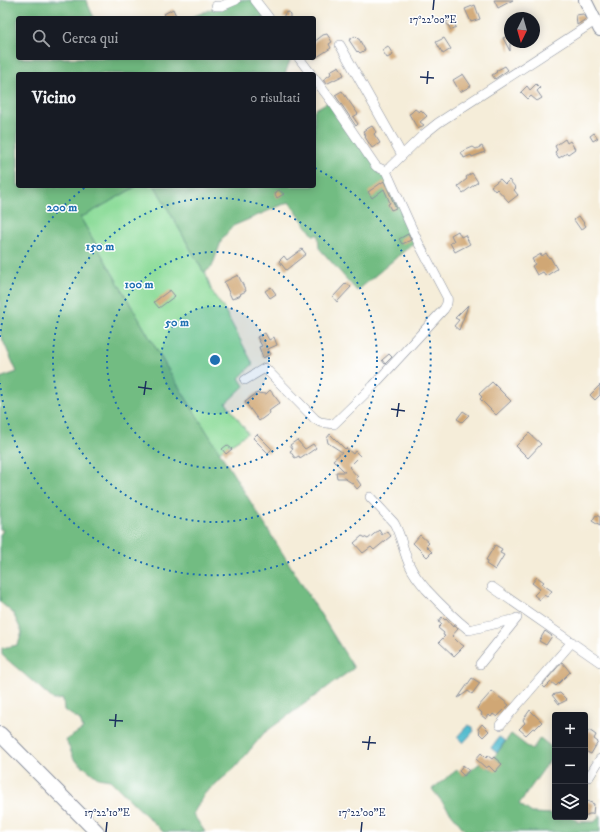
<!DOCTYPE html>
<html lang="it">
<meta charset="utf-8">
<style>
:root{--surface:#171b24;--page:#20242c;--text:#f1f3f6;--muted:#9ea1a6;--line:#363941}
body{margin:0;font-family:"IM FELL DW Pica",serif;background:var(--page);color:var(--text)}
.controls{position:absolute;right:12px;bottom:12px;display:grid;overflow:hidden;border-radius:4px;box-shadow:0 2px 10px #0003}
.controls button{width:36px;height:36px;display:grid;place-items:center;padding:0;border:0;border-bottom:1px solid var(--line);background:var(--surface);color:var(--text);font:20px sans-serif}
.compass{position:absolute;left:504px;top:12px;width:36px;height:36px;border-radius:50%;background:var(--surface);box-shadow:0 2px 10px #0003;rotate:185deg}
.list{margin:0;padding:0;list-style:none}
h2{display:flex;justify-content:space-between;align-items:center;height:52px;margin:0;padding:0 16px;font-size:17px}
h2 small{font-size:13px;font-weight:400;color:var(--muted)}
.icon{flex:none;width:22px;height:22px;fill:none;stroke:currentColor;stroke-width:2;stroke-linecap:round;stroke-linejoin:round}
.map{position:relative;flex:none;width:600px;height:832px;overflow:hidden}
.search{position:absolute;background:var(--surface);box-shadow:0 2px 10px #0003;left:16px;top:16px;width:300px;height:44px;display:flex;align-items:center;gap:10px;box-sizing:border-box;padding:0 14px;border-radius:4px;color:var(--muted);font-size:15px}
.panel{position:absolute;background:var(--surface);box-shadow:0 2px 10px #0003;left:16px;top:72px;width:300px;height:116px;border-radius:4px}
.map>svg:first-child{display:block}
</style>
<div class="map">
<svg width="600" height="832" viewBox="0 0 600 832">
<rect width="100%" height="100%" fill="#fff"/>
<filter id="ink" filterUnits="userSpaceOnUse"><feTurbulence type="fractalNoise" baseFrequency=".025" numOctaves="2"/><feDisplacementMap in="SourceGraphic" scale="8" xChannelSelector="R" yChannelSelector="G"/><feConvolveMatrix kernelMatrix="1 2 1 2 8 2 1 2 1" color-interpolation-filters="sRGB"/></filter>
<filter id="wash" filterUnits="userSpaceOnUse"><feTurbulence type="fractalNoise" baseFrequency=".012" numOctaves="4" result="noise"/><feDisplacementMap in="SourceGraphic" scale="16" xChannelSelector="R" yChannelSelector="G"/><feGaussianBlur stdDeviation="0.9" result="paint"/><feColorMatrix in="noise" values="0 0 0 0 0 0 0 0 0 0 0 0 0 0 0 0 0 1.4 0 .05"/><feComposite in="paint" operator="in"/></filter>
<g filter="url(#wash)">
<rect width="100%" height="100%" fill="#f5edd9"/>
<path fill="#8ddc9a" stroke="#54867c" d="M137,186H155L200,266L203,271L205,272L212,292L224,309L253,364L239,378L244,386L226,403L248,433L219,452L166,366L80,217L88,214Z"/>
<path fill="#72bc82" stroke="#467670" d="M0,0H86L94,18H18V58H291L285,74H18V186H137L88,214L80,217L166,366L354,668L264,733L235,768L205,793L193,814L205,832H163L110,780L98,778L74,759L66,740L83,729L80,720L64,710L63,699L54,700L2,655V648L18,645L22,632L13,613L0,602V535L3,530L0,529V378L17,372L0,334Z
M233,0H256L270,18H190Z
M328,102L384,173L416,241L357,291L319,248L318,235H313L289,202L233,226L222,239L212,267L205,272L203,271L155,186H314V110Z
M511,734L532,750L540,738L555,750V753L519,804L532,813L555,814V817H572L578,822H595L600,815V832H466L432,789L457,770L464,776L480,763L495,771L502,764L494,757Z"/>
<path fill="#52bccf" stroke="#367696" d="M468,725L473,727V729L474,731L463,743L457,737Z
M499,737L505,741L497,753L491,748Z"/>
<g id="blocks">
<path fill="#d0a775" d="M494,0H513L498,8Z
M475,5L480,19L471,22L465,9Z
M173,9L177,18H166L164,14Z
M289,12L290,15V18H283L285,13Z
M583,14L586,19L577,25L576,15Z
M452,18L456,27L451,30L446,22Z
M327,34L332,42L329,44L331,48L314,59V42L323,35Z
M510,35V51L503,38Z
M355,36L358,39H359L365,50L360,53L358,51L357,52L349,40Z
M444,38L451,49L443,54L436,42Z
M388,46L393,55L387,58L382,50Z
M339,66L344,75L326,84L323,80L331,74L330,71Z
M505,66L508,70L495,79L492,75L497,72L496,71Z
M463,74L471,86L460,92L453,80Z
M536,84L540,88L537,91L542,98L537,101L531,96L528,99L521,92L527,86L530,90Z
M342,91L358,114L353,117L358,124L356,126L335,95Z
M415,109L419,112L421,110L427,116L420,122L424,125L418,129L409,114L411,113Z
M372,126L376,132L374,134L380,143L372,148L365,137L366,136L363,131Z
M594,133L598,138L593,141L590,136Z
M565,139L567,143L570,141L575,149L568,154L567,153L559,158L555,152L557,150L555,146Z
M482,146L485,152L472,157L471,155L464,158L461,152L473,147L476,149Z
M472,173L478,182L463,193L458,186L467,179L466,177Z
M500,179L505,184L509,180L516,188L514,190L518,195L509,202L497,189L495,191L491,186Z
M384,181L396,208L391,210L388,204L390,203L384,189L372,198L368,192Z
M279,190L284,194L277,198L275,194L277,191Z
M579,216L586,226L581,230L574,220Z
M458,231L461,237L465,235L470,244L455,252L450,243L454,241L451,235Z
M408,234L411,240L402,244L399,239Z
M302,249L306,254L286,270L279,261L284,256L287,260Z
M546,253L549,258L550,257L557,269L546,276L543,272L537,275L532,266L535,264L532,259L541,254L542,256Z
M238,275L246,291L240,294L241,295L232,299L224,282Z
M346,283L351,287L337,302L333,297Z
M271,287L276,294L270,298L265,291Z
M170,290L175,296L159,308L154,302Z
M468,305L465,314L459,330L454,326L459,320L455,318Z
M265,333L269,340L274,337L277,345L268,349L271,354L263,358L259,347L262,346L257,337Z
M389,354L392,357L385,364L382,360Z
M492,382L511,401L496,415L480,399L482,397L479,394Z
M600,385V395L595,400L590,395Z
M270,390L280,403L269,411L270,413L259,421L245,402L257,393L266,394Z
M463,411L469,415L462,422L457,419Z
M529,433L541,444L528,458L516,446Z
M257,434L272,449L268,453L253,438Z
M330,434L345,449L346,448L353,454L355,451L360,456L349,467L358,477L356,478L361,485L357,489L352,483L344,478H337L336,472H345L333,460L342,452L328,443L327,438Z
M297,440L305,449L313,444L316,448L306,455V454L300,458L299,456L295,458L290,451L293,449L290,445Z
M227,445L232,449L226,454L222,449Z
M596,515L600,517V526L592,521Z
M379,530L382,535L387,531L391,536L374,550L371,547L363,553L354,543L362,536L368,539Z
M420,535L429,543L426,546L432,552L427,557L413,543Z
M495,545L502,549L500,553L504,555L495,570L486,564L488,561L486,560Z
M537,577L544,582L542,584L552,591L547,597L544,595L540,600L534,595L540,589L532,583Z
M442,617L445,620L446,619L453,627L454,625L458,629L452,636L458,642L464,646L454,656L439,642L445,636L443,635L444,633L438,628L442,624L438,622Z
M545,631L552,636L546,645L539,641Z
M562,662L570,672L556,686L551,682L545,688L542,685Z
M472,678L480,683L472,694L468,691L458,698Z
M492,691L509,705L497,717L493,714L491,717L489,715L486,719L481,715L482,713L477,708Z
M560,693L567,700L559,704L552,695Z
M530,710L542,722L535,729L533,728L526,735L519,729L525,723L523,720Z
M482,724L489,731L483,737L479,733L480,732L478,729Z
M589,730L596,735L594,739L598,742L591,754L585,751V736Z
M481,753L486,758L488,756L492,759L494,757L502,764L495,772L489,766L486,768L476,759Z
M463,765L469,770L464,776L459,771Z
M585,800L594,804L593,814H589L585,816Z"/>
</g>
</g>
<g filter="url(#ink)">
<use href="#blocks" fill-opacity="0" stroke="#888e9c" stroke-width="1"/>
<g fill="none" stroke-linecap="round" stroke-linejoin="round">
<g stroke="#888e9c" stroke-width="10">
<path id="street" d="M255,0L269,18
M216,6H222L236,0
M340,45L402,155
M299,58L311,74
M314,78L333,103L375,165L377,167L386,171
M245,380L265,368L315,419L320,422L334,424L373,386L444,309C447,305 448,301 447,297L418,242L386,171L423,135L438,123L595,21
M370,497L394,523C402,537 403,552 410,566C414,575 420,582 426,589C440,604 453,617 469,630L516,619
M492,587L600,662
M480,664L517,618
M500,725L572,642
M589,777L600,759"/>
</g>
<g stroke="#888e9c" stroke-width="14">
<path id="secondary" d="M585,0L600,30"/>
</g>
<g stroke="#888e9c" stroke-width="16">
<path id="primary" d="M0,734L97,832"/>
</g>
<use href="#street" stroke="#fff" stroke-width="9"/>
<use href="#secondary" stroke="#fff" stroke-width="12"/>
<use href="#primary" stroke="#fff" stroke-width="14"/>
</g>
</g>
<path fill="none" stroke="#1b2f5e" stroke-width="1.5" d="M433,10L434,0M420,77L434,78M427,84L428,71M138,387L152,389M144,395L146,381M391,409L405,411M397,417L399,403M109,720L123,721M115,727L116,714M362,742L376,743M368,750L370,736M106,832L107,822M361,832L362,822"/>
<circle cx="215" cy="360" r="54" fill="#1f6fb2" fill-opacity=".12"/>
<g fill="none" stroke="#1f6fb2" stroke-width="2" stroke-dasharray="2 4">
<circle cx="215" cy="360" r="54"/>
<circle cx="215" cy="360" r="108"/>
<circle cx="215" cy="360" r="162"/>
<path d="M0 337A216 216 0 0 1 87 186M315 168A216 216 0 1 1 0 383"/>
</g>
<g font-size="10" text-anchor="middle" fill="#1b2f5e" stroke="#fff" stroke-width="3" stroke-linejoin="round" paint-order="stroke">
<text x="433" y="23">17°22'00"E</text>
<text x="107" y="816">17°22'10"E</text>
<text x="362" y="816">17°22'00"E</text>
</g>
<circle cx="215" cy="360" r="6" fill="#1f6fb2" stroke="#fff" stroke-width="2"/>
<g font-size="12" text-anchor="middle" font-weight="bold" fill="#1f6fb2" stroke="#fff" stroke-width="3" stroke-linejoin="round" paint-order="stroke">
<text x="62" y="211">200 m</text>
<text x="100" y="250">150 m</text>
<text x="139" y="288">100 m</text>
<text x="177" y="326">50 m</text>
</g>
</svg>
<div class="controls">
<button>+</button>
<button>−</button>
<button><svg class="icon" aria-label="layers" viewBox="0 0 24 24"><path d="M12 4l9 5-9 5-9-5zM3 14l9 5 9-5"/></svg></button>
</div>
<svg class="compass" viewBox="-18 -18 36 36"><path d="M0-13l5 13h-10z" fill="#e53935"/><path d="M0 13l5-13h-10z" fill="#9ea1a6"/></svg>
<div class="search"><svg class="icon" aria-label="search" viewBox="0 0 24 24"><circle cx="10" cy="10" r="6"/><path d="M15 15l6 6"/></svg>Cerca qui</div>
<section class="panel">
<h2>Vicino<small>0 risultati</small></h2>
<ul class="list">
</ul>
</section>
</div>
